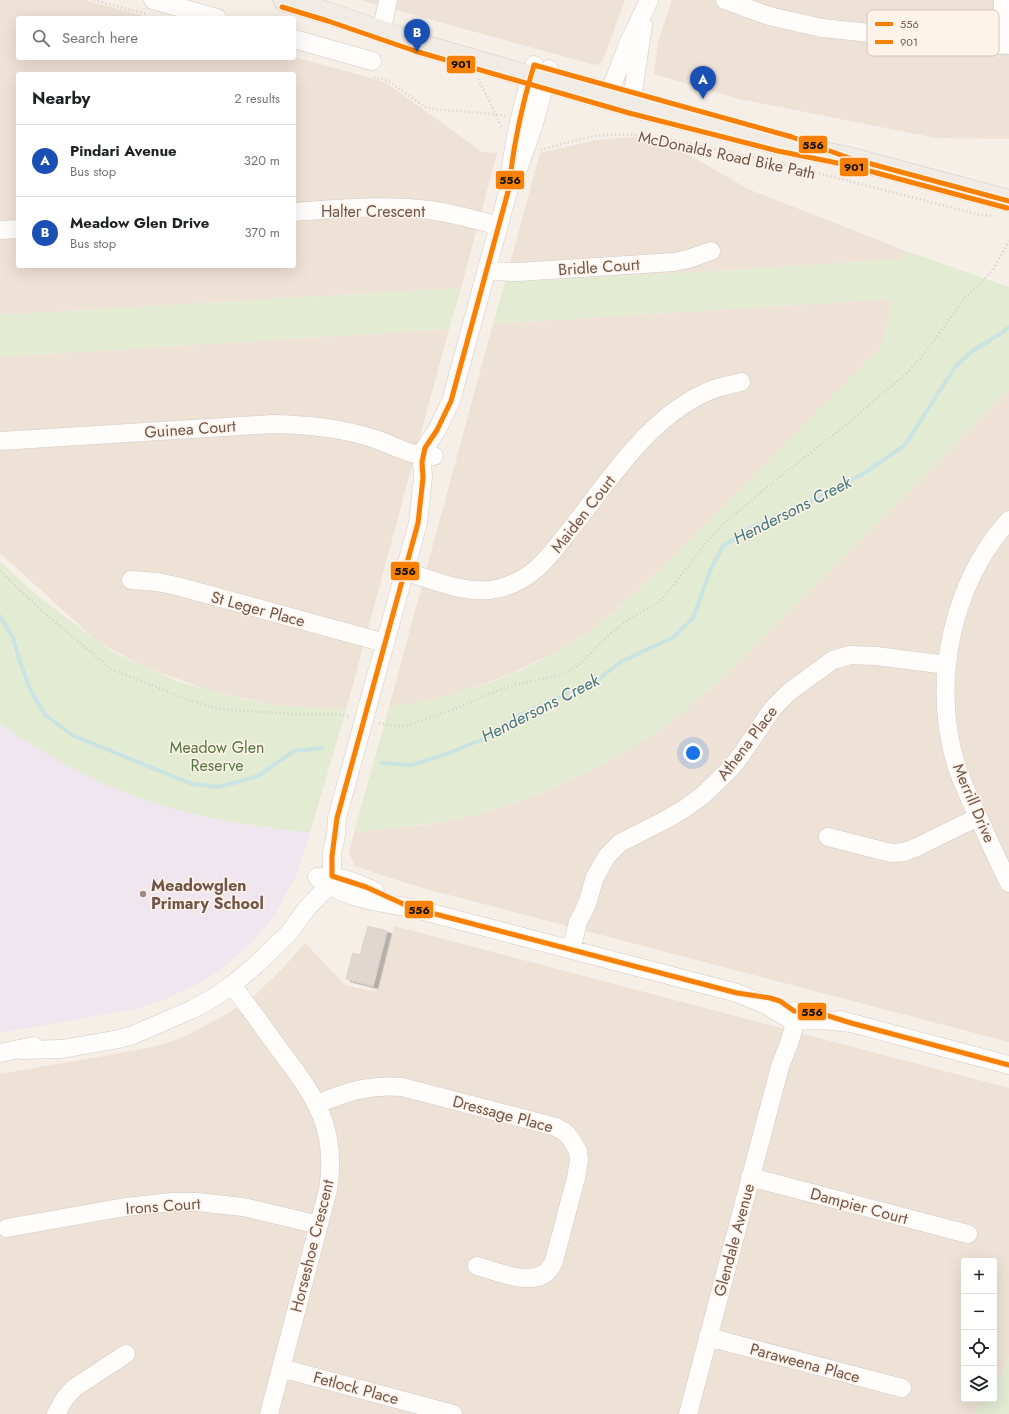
<!DOCTYPE html>
<meta charset="utf-8">
<style>
:root{--surface:#fff;--page:#f2f2f2;--text:#202124;--muted:#757577;--line:#e0e0e0;--accent:#9f8a81}
body{margin:0;font-family:Jost,sans-serif;background:var(--page);color:var(--text)}
.controls{position:absolute;right:12px;bottom:12px;display:grid;overflow:hidden;border-radius:4px;box-shadow:0 4px 16px #0002}
.controls button{width:36px;height:36px;display:grid;place-items:center;padding:0;border:0;border-bottom:1px solid var(--line);background:var(--surface);color:var(--text);font:20px sans-serif}
.you{position:absolute;left:693px;top:753px;width:14px;height:14px;margin:-10px;border:3px solid #fff;border-radius:50%;background:#1a73e8;box-shadow:0 0 0 6px #1a73e833}
.badge{display:grid;place-items:center;width:26px;height:26px;border-radius:50%;background:var(--accent);color:#fff;font-size:13px;font-weight:700}
.pin{position:absolute;translate:-50% -33px;filter:drop-shadow(0 1px 2px #0008)}
.pin::after{content:'';position:absolute;top:21px;width:14px;height:12px;background:inherit;clip-path:polygon(0 0,100% 0,50% 100%)}
.list{margin:0;padding:0;list-style:none}
h2{display:flex;justify-content:space-between;align-items:center;height:52px;margin:0;padding:0 16px;font-size:17px}
h2 small{font-size:13px;font-weight:400;color:var(--muted)}
.list li{display:grid;grid-template-columns:26px 1fr auto;gap:12px;align-items:center;box-sizing:border-box;height:72px;padding:0 16px;border-top:1px solid var(--line)}
.list b{display:block;font-size:15px;white-space:nowrap}
.list p{margin:0;font-size:13px;white-space:nowrap;color:var(--muted)}
.list em{font-size:13px;font-style:normal;color:var(--muted)}
.icon{flex:none;width:22px;height:22px;fill:none;stroke:currentColor;stroke-width:2;stroke-linecap:round;stroke-linejoin:round}
.map{position:relative;flex:none;width:1009px;height:1414px;overflow:hidden}
.search{position:absolute;background:var(--surface);box-shadow:0 4px 16px #0002;left:16px;top:16px;width:280px;height:44px;display:flex;align-items:center;gap:10px;box-sizing:border-box;padding:0 14px;border-radius:4px;color:var(--muted);font-size:15px}
.panel{position:absolute;background:var(--surface);box-shadow:0 4px 16px #0002;left:16px;top:72px;width:280px;height:196px;border-radius:4px}
.map>svg:first-child{display:block}
</style>
<div class="map">
<svg width="1009" height="1414" viewBox="0 0 1009 1414">
<defs>
<filter id="shadow"><feDropShadow dx="4.5" dy="2.5" stdDeviation="0" flood-color="#0004"/></filter>
</defs>
<rect width="100%" height="100%" fill="#f5efe8"/>
<path fill="#eee1d5" fill-rule="evenodd" d="M0,0H85L151,18H18V58L294,57L385,82L482,152L497,153L461,288L0,315ZM18,74H294V266H18Z
M360,0H625L602,62L595,65Z
M672,0H1009V139L936,138L739,99L654,74L658,42Z
M633,137L662,143L689,155L748,189L903,250L904,259L717,271L505,282L540,153L597,140Z
M892,299L882,346L670,560L625,602L592,629L555,653L510,674L461,692L422,702L389,707L493,324Z
M449,329L346,710L275,705L211,691L147,668L98,642L0,553V357Z
M1009,390V1042L430,890L397,880L355,866L349,853L354,832L425,825L458,819L494,810L542,793L581,775L645,738L676,717L708,692L779,622Z
M394,926L1009,1088V1356L1006,1366L994,1384V1261H964V1399H984L974,1414H0V1074L148,1048L170,1042L188,1035L225,1015L255,995L285,966L305,943L345,985L376,992Z"/>
<path fill="#f0e6f0" d="M0,723L14,733L103,782L131,795L161,805L201,816L260,827L310,833L297,874L275,914L259,935L228,964L211,976L192,987L161,1001L135,1009L0,1033Z"/>
<path fill="#e3ebd3" d="M903,250L1009,287V390C950,450 890,510 831,570C790,611 751,652 708,691C651,744 570,786 495,809C450,824 402,827 354,832L389,707C446,698 504,682 555,653C616,618 665,565 714,516C770,459 826,402 882,346L892,299L493,324L505,282L717,271L903,259Z
M461,288L449,329L0,357V315Z
M0,561L34,593L98,642L113,652L147,668L182,683L244,699L275,705L346,710L310,833C260,827 210,820 161,805C105,788 47,758 0,723Z
M1009,1356V1414H974L984,1399H994V1384L1006,1366Z"/>
<g fill="none" stroke-linecap="round" stroke-linejoin="round">
<path stroke="#cae4e4" stroke-width="4" d="M0,616L13,638L20,662L30,689L45,715L74,736L192,784L219,787L258,776L294,751L322,748
M382,763L411,765L441,756L481,740L518,716L600,678L622,661L672,638L693,618L710,571L723,546L752,527L807,503L866,472L905,445L955,367L971,352L1003,332L1009,327"/>
</g>
<path fill="#e1d7d0" stroke="#ddd1ca" filter="url(#shadow)" d="M368,926L387,931L373,986L346,979L353,953L360,955Z"/>
<g fill="none" stroke-linecap="round" stroke-linejoin="round">
<g stroke="#d3cac5" stroke-width="19">
<path id="minor" d="M153,0L217,18
M725,0L769,16L822,28L968,43L1009,45
M383,33V24L388,0
M294,39L372,61
M1001,45L1003,0
M607,99L628,44L649,0
M631,106L643,25
M519,167L534,124L549,69
M294,212C339,209 385,204 429,210C453,213 476,220 499,226
M0,230L18,229
M486,271L518,272L674,262L688,259L711,251
M0,441L273,424C310,425 343,428 378,440C397,447 413,457 434,456
M1009,520C952,584 932,679 955,761C962,784 972,804 982,825C991,845 999,864 1009,883
M404,571C433,580 466,595 496,589C534,581 551,554 573,526C612,477 650,416 709,391C719,386 731,385 741,382
M131,580L157,582L177,586L385,643
M828,837L883,851L892,853L904,852L915,848L978,817
M317,877C344,899 379,902 412,908L737,993L766,1005L788,1018L795,1021L823,1020L851,1023
M323,877C340,875 359,884 375,891
M571,950L578,922L587,904L595,877L607,856L620,843L667,819L684,809L702,796L732,767L741,755L773,708L789,692L833,660L850,655L876,656L947,665
M232,985C248,1006 264,1028 279,1049C315,1096 338,1128 328,1190L269,1414
M840,1020L1009,1065
M22,1050L62,1049L119,1039L133,1035L193,1009L213,998L232,985L258,963L289,933L308,907L328,886L332,876V853L336,835L337,818L418,523L423,478L422,462L425,448L437,430L451,401L509,188C512,146 522,105 534,65
M0,1053L34,1046
M317,1104C347,1092 369,1084 402,1087L556,1127L566,1133L571,1139L578,1151L579,1160L576,1178L554,1261C542,1293 500,1272 477,1266
M750,1177L968,1234
M7,1228L125,1207L172,1202H197L243,1207L319,1225
M708,1337L902,1388
M281,1368L453,1414
M56,1414L65,1398L74,1388L126,1354
M688,1414L780,1067C786,1049 797,1030 794,1011"/>
</g>
<g stroke="#d4cac5" stroke-width="23">
<path id="major" d="M284,0L330,14L417,44L631,106L780,144L849,158L1009,201"/>
</g>
<path stroke="#d6ceca" stroke-width="2.5" stroke-dasharray="1 3" stroke-linecap="butt" d="M94,0L145,14
M374,77L387,80L425,107L432,109L495,114L505,116
M478,79L488,98L502,128
M541,150C562,144 584,137 606,135C643,132 681,142 717,149C804,168 890,192 977,214L993,216
M0,571L41,610L111,669L189,700L214,708L232,710L294,714H339L350,717
M379,723L398,726H406L460,707L491,693L514,685L561,675L579,665L611,633L631,618L659,602L669,591L708,541L720,527L767,487L846,425L908,372L924,354L964,299L993,270L1009,241"/>
<use href="#minor" stroke="#fefdfc" stroke-width="18"/>
<use href="#major" stroke="#f1ebe5" stroke-width="22"/>
<g stroke="#fef3e8" stroke-width="8">
<path id="bus-1" d="M1009,201L849,158L792,137L534,65C522,105 513,146 509,188L451,401L437,430L425,448L422,462L423,478L418,523L337,818L332,856V876L366,887L412,908L737,993L770,998L780,1001L794,1011L816,1012L851,1023L1009,1065"/>
</g>
<g stroke="#fef3e8" stroke-width="8">
<path id="bus-2" d="M282,7L328,21L415,51L629,113L778,151L847,165L1007,208"/>
</g>
<use href="#bus-1" stroke="#f88004" stroke-width="5"/>
<use href="#bus-2" stroke="#f88004" stroke-width="5"/>
</g>
<circle fill="#9f8a81" stroke="#fef3e8" stroke-width="1.5" cx="143" cy="894" r="4"/>
<g text-anchor="middle" dominant-baseline="central" stroke-width="3" stroke-linejoin="round" paint-order="stroke">
<g font-size="16" fill="#71544a" stroke="#fef3e8">
<text transform="translate(727 155) rotate(12)">McDonalds Road Bike Path</text>
<text x="373" y="211">Halter Crescent</text>
<text transform="translate(599 267) rotate(-4)">Bridle Court</text>
<text transform="translate(190 429) rotate(-4)">Guinea Court</text>
<text transform="translate(583 514) rotate(-52)">Maiden Court</text>
<text transform="translate(258 609) rotate(15)">St Leger Place</text>
<text transform="translate(747 743) rotate(-53)">Athena Place</text>
<text transform="translate(974 803) rotate(67)">Merrill Drive</text>
<text transform="translate(503 1114) rotate(15)">Dressage Place</text>
<text transform="translate(163 1206) rotate(-4)">Irons Court</text>
<text transform="translate(859 1206) rotate(15)">Dampier Court</text>
<text transform="translate(734 1240) rotate(-75)">Glendale Avenue</text>
<text transform="translate(312 1246) rotate(-76)">Horseshoe Crescent</text>
<text transform="translate(805 1363) rotate(15)">Paraweena Place</text>
<text transform="translate(356 1388) rotate(15)">Fetlock Place</text>
</g>
<g font-size="16" fill="#567642" stroke="#fef3e8">
<text x="217" y="747">Meadow Glen<tspan x="217" dy="18">Reserve</tspan></text>
</g>
<g font-size="16" font-weight="bold" fill="#71544a" stroke="#fef3e8" text-anchor="start">
<text x="151" y="885">Meadowglen<tspan x="151" dy="18">Primary School</tspan></text>
</g>
<g font-size="17" font-style="italic" fill="#42787d" stroke="#fef3e8">
<text transform="translate(792 510) rotate(-27)">Hendersons Creek</text>
<text transform="translate(540 708) rotate(-27)">Hendersons Creek</text>
</g>
</g>
<rect x="867" y="10" width="132" height="46" rx="6" fill="#fef3e8" stroke="#d4c3b9" stroke-width="1"/>
<rect x="875" y="22" width="18" height="4" fill="#f88004"/>
<rect x="875" y="40" width="18" height="4" fill="#f88004"/>
<g font-size="11" fill="#71544a">
<text x="900" y="28">556</text>
<text x="900" y="46">901</text>
</g>
<g stroke="#fef3e8" stroke-width="1.5">
<rect x="446" y="55" width="30" height="19" rx="4" fill="#f88004"/>
<rect x="798" y="135" width="30" height="19" rx="4" fill="#f88004"/>
<rect x="839" y="157" width="30" height="20" rx="4" fill="#f88004"/>
<rect x="495" y="170" width="30" height="20" rx="4" fill="#f88004"/>
<rect x="390" y="561" width="30" height="20" rx="4" fill="#f88004"/>
<rect x="404" y="900" width="30" height="19" rx="4" fill="#f88004"/>
<rect x="797" y="1002" width="30" height="19" rx="4" fill="#f88004"/>
</g>
<g font-size="11" text-anchor="middle" font-weight="bold" fill="#111">
<text x="461" y="68">901</text>
<text x="813" y="149">556</text>
<text x="854" y="171">901</text>
<text x="510" y="184">556</text>
<text x="405" y="575">556</text>
<text x="419" y="914">556</text>
<text x="812" y="1016">556</text>
</g>
</svg>
<div class="controls">
<button>+</button>
<button>−</button>
<button><svg class="icon" aria-label="locate" viewBox="0 0 24 24"><circle cx="12" cy="12" r="6"/><path d="M12 2v4M12 18v4M2 12h4M18 12h4"/></svg></button>
<button><svg class="icon" aria-label="layers" viewBox="0 0 24 24"><path d="M12 4l9 5-9 5-9-5zM3 14l9 5 9-5"/></svg></button>
</div>
<div class="you"></div>
<div class="pin badge" style="left:703px;top:99px;background:#1a4fb4">A</div>
<div class="pin badge" style="left:417px;top:52px;background:#1a4fb4">B</div>
<div class="search"><svg class="icon" aria-label="search" viewBox="0 0 24 24"><circle cx="10" cy="10" r="6"/><path d="M15 15l6 6"/></svg>Search here</div>
<section class="panel">
<h2>Nearby<small>2 results</small></h2>
<ul class="list">
<li><span class="badge" style="background:#1a4fb4">A</span><div><b>Pindari Avenue</b><p>Bus stop</p></div><em>320 m</em></li>
<li><span class="badge" style="background:#1a4fb4">B</span><div><b>Meadow Glen Drive</b><p>Bus stop</p></div><em>370 m</em></li>
</ul>
</section>
</div>
